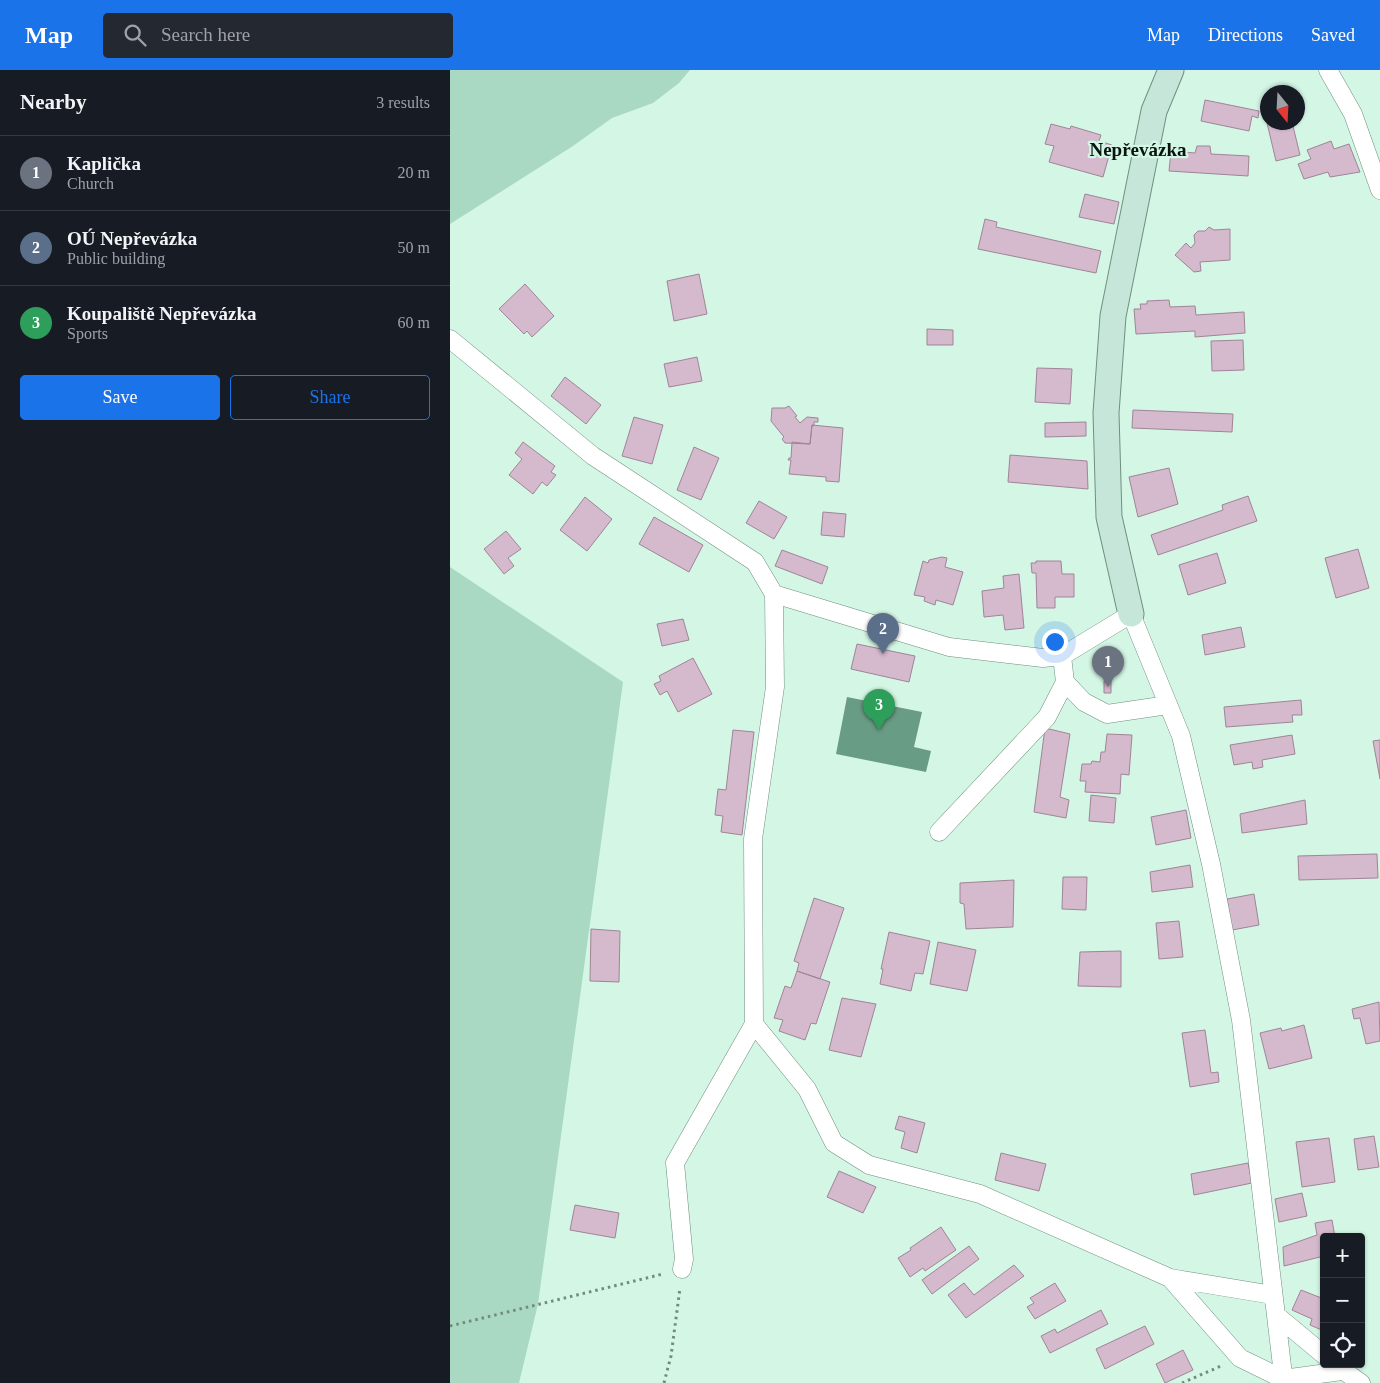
<!DOCTYPE html>
<meta charset="utf-8">
<style>
:root{--surface:#171b24;--page:#242831;--text:#f1f3f6;--muted:#9ea1a6;--line:#363941;--accent:#1a73e8}
body{margin:0;font-family:Georgia,serif;background:var(--page);color:var(--text)}
.controls{position:absolute;right:15px;bottom:15px;display:grid;overflow:hidden;border-radius:5px;box-shadow:0 1px 4px #0004}
.controls button{width:45px;height:45px;display:grid;place-items:center;padding:0;border:0;border-bottom:1px solid var(--line);background:var(--surface);color:var(--text);font:25px sans-serif}
.compass{position:absolute;left:810px;top:15px;width:45px;height:45px;border-radius:50%;background:var(--surface);box-shadow:0 1px 4px #0004;rotate:162deg}
.you{position:absolute;left:604px;top:571px;width:18px;height:18px;margin:-12px;border:4px solid #fff;border-radius:50%;background:#1a73e8;box-shadow:0 0 0 8px #1a73e833}
.badge{display:grid;place-items:center;width:32px;height:32px;border-radius:50%;background:var(--accent);color:#fff;font-size:16px;font-weight:700}
.pin{position:absolute;translate:-50% -41px;filter:drop-shadow(0 1px 2px #0008)}
.pin::after{content:'';position:absolute;top:26px;width:18px;height:15px;background:inherit;clip-path:polygon(0 0,100% 0,50% 100%)}
.list{margin:0;padding:0;list-style:none}
h2{display:flex;justify-content:space-between;align-items:center;height:65px;margin:0;padding:0 20px;font-size:21px}
h2 small{font-size:16px;font-weight:400;color:var(--muted)}
.list li{display:grid;grid-template-columns:32px 1fr auto;gap:15px;align-items:center;box-sizing:border-box;height:75px;padding:0 20px;border-top:1px solid var(--line)}
.list b{display:block;font-size:19px;white-space:nowrap}
.list p{margin:0;font-size:16px;white-space:nowrap;color:var(--muted)}
.list em{font-size:16px;font-style:normal;color:var(--muted)}
.actions{display:flex;gap:10px;padding:15px 20px}
.actions a{flex:1;padding:11px 0;border:1px solid var(--accent);border-radius:5px;text-align:center;font-size:18px;color:var(--accent)}
.actions .main{background:var(--accent);color:#fff}
.icon{flex:none;width:28px;height:28px;fill:none;stroke:currentColor;stroke-width:2;stroke-linecap:round;stroke-linejoin:round}
.map{position:relative;flex:none;width:930px;height:1313px;overflow:hidden}
header{display:flex;align-items:center;gap:30px;box-sizing:border-box;height:70px;padding:0 25px;background:var(--accent);color:#fff}
header strong{font-size:24px}
nav{display:flex;gap:28px;margin-inline-start:auto;font-size:18px}
.search{width:350px;height:45px;background:var(--page);display:flex;align-items:center;gap:12px;box-sizing:border-box;padding:0 18px;border-radius:5px;color:var(--muted);font-size:19px}
main{display:flex}
aside{flex:1;background:var(--surface)}
.map>svg:first-child{display:block}
</style>
<header>
<strong>Map</strong>
<div class="search"><svg class="icon" aria-label="search" viewBox="0 0 24 24"><circle cx="10" cy="10" r="6"/><path d="M15 15l6 6"/></svg>Search here</div>
<nav><a>Map</a><a>Directions</a><a>Saved</a></nav>
</header>
<main>
<aside>
<h2>Nearby<small>3 results</small></h2>
<ul class="list">
<li><span class="badge" style="background:#6b7280">1</span><div><b>Kaplička</b><p>Church</p></div><em>20 m</em></li>
<li><span class="badge" style="background:#5c6f8a">2</span><div><b>OÚ Nepřevázka</b><p>Public building</p></div><em>50 m</em></li>
<li><span class="badge" style="background:#2e9e5b">3</span><div><b>Koupaliště Nepřevázka</b><p>Sports</p></div><em>60 m</em></li>
</ul>
<div class="actions"><a class="main">Save</a><a>Share</a></div>
</aside>
<div class="map">
<svg width="930" height="1313" viewBox="0 0 930 1313">
<rect width="100%" height="100%" fill="#d4f6e5"/>
<path fill="#aad9c3" d="M0,0H240L229,13L203,33L162,48L123,76L0,154Z
M0,497L173,612L88,1234L69,1313H0Z"/>
<path fill="#699c85" d="M397,627L472,642L464,677L481,681L476,702L386,684Z"/>
<path fill="#d5b9cd" stroke="#9f8597" d="M755,30L809,41L808,48L802,46L799,61L751,51Z
M842,52L850,85L826,91L817,53Z
M601,54L620,59L621,56L651,65L649,71L662,75L653,107L599,92L604,76L595,74Z
M881,71L884,79L899,74L910,102L880,107L878,102L854,109L848,94L861,89L857,80Z
M747,76H760L761,84L799,86L798,106L719,101L721,81L745,83Z
M635,124L669,132L664,154L629,147Z
M535,149L547,152L546,157L651,181L646,203L528,179Z
M759,157L764,160L780,159V190L750,192L751,201L744,202L725,185L736,173L741,178L745,173L744,165L748,161H755Z
M249,204L257,244L224,251L217,211Z
M75,214L104,246L82,267L77,261L74,264L49,239Z
M719,230L720,237L745,236L746,245L794,242L795,263L745,267V261L686,264L684,239H691L690,234H697V231Z
M477,259L503,260V275H477Z
M793,270L794,300L762,301L761,271Z
M247,287L252,311L219,317L214,294Z
M587,298L622,299L620,334L585,332Z
M115,307L151,335L136,354L101,326Z
M339,336L347,346L345,347L350,353L357,347L368,348V352H364V356L362,355L360,374L335,373L332,369L334,367L321,351L322,338H335Z
M683,340L783,344L782,362L682,358Z
M184,347L213,355L202,394L172,386Z
M636,352V366L595,367V353Z
M362,355L393,358L389,412L376,411V407L339,404L341,390H338L339,388H341L342,372L360,374Z
M73,372L105,396L101,402L106,405L97,416L92,412L83,424L59,405L72,389L65,383Z
M244,377L269,388L251,430L227,420Z
M560,385L637,391L638,419L558,412Z
M719,398L728,434L688,447L679,407Z
M798,426L807,451L708,485L701,465L773,440L772,435Z
M135,427L162,449L137,481L110,460Z
M309,431L337,447L324,469L296,453Z
M373,442L396,444L394,467L371,465Z
M204,447L253,475L239,502L189,474Z
M56,461L71,479L58,488L64,496L54,504L34,479Z
M908,479L919,518L886,528L875,488Z
M332,480L378,497L372,514L325,496Z
M767,483L776,513L738,525L729,495Z
M492,487L497,488L495,497L513,502L503,535L486,530L485,535L474,531L475,527L464,525L473,491L478,493L479,490Z
M586,491H611L612,504H624V527H605V538H587L586,503H582L581,493H586Z
M569,504L574,558L555,560L553,545L534,547L532,521L554,518L553,506Z
M233,549L239,570L212,576L207,554Z
M791,557L795,577L755,585L752,565Z
M407,574L465,586L459,612L401,599Z
M243,588L262,624L228,642L217,621L210,625L204,614L211,611L209,606Z
M661,610V623H654V611Z
M851,630L852,645H842L843,652L776,657L774,637Z
M595,658L620,664L610,727L619,730L616,748L584,742Z
M283,660L304,662L292,765L271,762L273,746L265,745L268,719L276,720Z
M657,664L682,665L679,705L671,704L670,724L635,722L636,711H630L632,694H641L642,691L650,692L651,682H655Z
M842,665L845,684L812,690L813,697L803,699L802,692L784,695L780,675Z
M930,670V709L923,671Z
M641,725L666,728L664,753L639,751Z
M855,730L857,754L792,763L790,744Z
M736,740L741,768L706,775L701,747Z
M927,784L928,808L849,810L848,786Z
M740,795L743,817L702,822L700,802Z
M613,807H637L636,840L612,839Z
M564,810L563,857L516,859L514,834L510,833V813Z
M804,824L809,855L782,860L777,829Z
M364,828L394,838L370,909L347,901L349,893L344,891Z
M729,851L733,887L709,889L706,853Z
M141,859L170,861L169,912L140,911Z
M439,862L480,871L473,904L465,903L461,921L430,914L433,899H431Z
M488,872L526,880L517,921L480,914Z
M671,881V917L628,916L630,882Z
M347,901L380,912L366,954L361,953L355,970L329,961L333,950L324,948L335,916L341,918Z
M392,928L426,934L411,987L379,980Z
M929,932L930,971L916,974L910,948L904,949L902,939Z
M854,955L862,988L819,999L810,963L831,958L832,961Z
M755,960L761,1003L768,1002L769,1012L740,1017L732,963Z
M449,1046L475,1053L467,1083L451,1078L455,1062L445,1059Z
M924,1066L929,1097L908,1100L904,1069Z
M879,1068L885,1112L852,1117L846,1072Z
M551,1083L596,1094L589,1121L545,1110Z
M798,1093L802,1113L744,1125L741,1104Z
M389,1101L426,1117L413,1143L377,1127Z
M852,1123L857,1146L829,1152L825,1129Z
M125,1135L169,1143L165,1168L120,1160Z
M882,1150L885,1167H874V1186L834,1196L833,1177L867,1165L865,1153Z
M491,1157L506,1180L475,1201L473,1198L460,1207L448,1188L461,1180L460,1178Z
M519,1176L529,1189L482,1224L472,1210Z
M564,1195L574,1206L516,1248L498,1225L514,1213L524,1225Z
M605,1213L616,1231L585,1249L577,1237L584,1233L580,1228Z
M851,1220L874,1229V1261L860,1255L862,1249L842,1240Z
M651,1240L658,1254L600,1283L591,1266L605,1259L607,1263Z
M695,1256L704,1274L655,1299L646,1279Z
M733,1280L743,1300L715,1313L706,1294Z"/>
<g fill="none" stroke-linecap="round" stroke-linejoin="round">
<g stroke="#708f80" stroke-width="19">
<path id="street" d="M878,0L903,44L930,120
M0,269L143,386L305,492L324,524L499,577L593,588L612,586L681,544L731,666L761,794L791,950L834,1313
M612,586L615,612L634,632L657,644L718,635
M489,762L597,647L615,612
M304,954L357,1019L384,1073L419,1095L530,1124L720,1208L823,1225
M232,1199L234,1189L225,1093L304,954L303,769L325,617L324,524
M720,1208L790,1288L833,1309L892,1301
M826,1245L874,1285
M884,1294L911,1313"/>
</g>
<g stroke="#708f80" stroke-width="27">
<path id="secondary" d="M681,544L659,447L656,343L663,246L704,41L721,0"/>
</g>
<path stroke="#738b7f" stroke-width="3" stroke-dasharray="2.5 4" stroke-linecap="butt" d="M0,1256L213,1204
M214,1313L221,1286L230,1218
M732,1313L771,1296"/>
<use href="#street" stroke="#fff" stroke-width="18"/>
<use href="#secondary" stroke="#c5e6d9" stroke-width="25"/>
</g>
<g text-anchor="middle" dominant-baseline="central" stroke-width="4.5" stroke-linejoin="round" paint-order="stroke">
<g font-size="19" font-weight="bold" fill="#08140e" stroke="#d4f6e5">
<text x="688" y="79">Nepřevázka</text>
</g>
</g>
</svg>
<div class="controls">
<button>+</button>
<button>−</button>
<button><svg class="icon" aria-label="locate" viewBox="0 0 24 24"><circle cx="12" cy="12" r="6"/><path d="M12 2v4M12 18v4M2 12h4M18 12h4"/></svg></button>
</div>
<svg class="compass" viewBox="-18 -18 36 36"><path d="M0-13l5 13h-10z" fill="#e53935"/><path d="M0 13l5-13h-10z" fill="#9ea1a6"/></svg>
<div class="you"></div>
<div class="pin badge" style="left:658px;top:617px;background:#6b7280">1</div>
<div class="pin badge" style="left:433px;top:584px;background:#5c6f8a">2</div>
<div class="pin badge" style="left:429px;top:660px;background:#2e9e5b">3</div>
</div>
</main>
